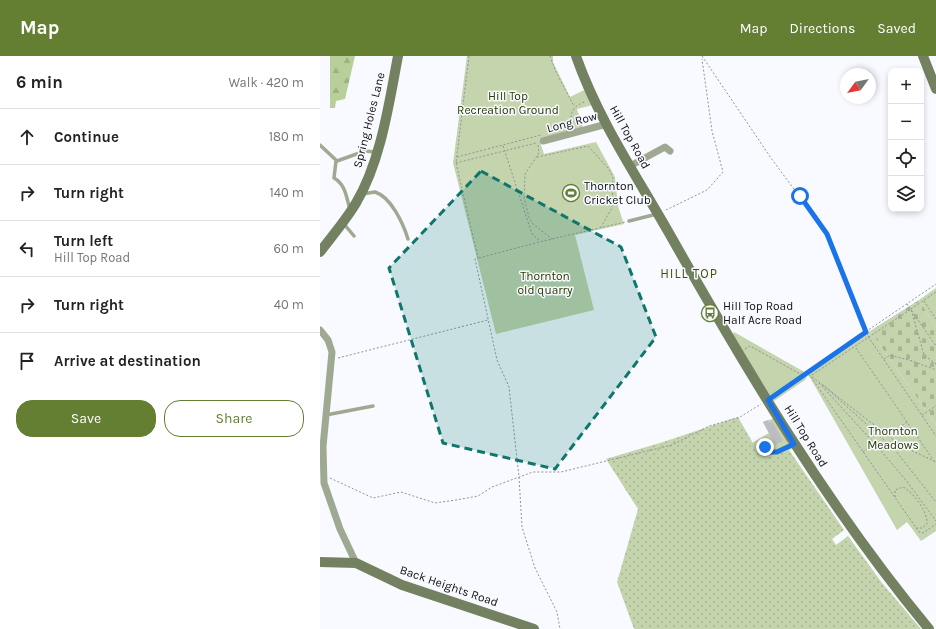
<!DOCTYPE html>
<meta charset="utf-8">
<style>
:root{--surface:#fff;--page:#f6f6f6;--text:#222;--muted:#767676;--line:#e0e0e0;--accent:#647e32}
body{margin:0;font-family:Karla,sans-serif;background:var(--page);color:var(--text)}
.controls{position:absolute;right:12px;top:12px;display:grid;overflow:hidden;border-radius:8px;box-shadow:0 2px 6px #0003}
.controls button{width:36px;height:36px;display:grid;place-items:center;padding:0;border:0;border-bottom:1px solid var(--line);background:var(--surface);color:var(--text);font:20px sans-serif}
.compass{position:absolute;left:520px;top:12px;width:36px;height:36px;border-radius:50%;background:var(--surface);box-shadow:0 2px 6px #0003;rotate:237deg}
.stop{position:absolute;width:12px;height:12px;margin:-9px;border:3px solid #1a73e8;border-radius:50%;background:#fff}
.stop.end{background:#1a73e8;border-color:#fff;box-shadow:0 1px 4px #0008}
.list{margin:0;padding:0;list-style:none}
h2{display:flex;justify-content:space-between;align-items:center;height:52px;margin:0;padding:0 16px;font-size:17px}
h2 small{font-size:13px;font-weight:400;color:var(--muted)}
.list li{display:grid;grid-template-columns:26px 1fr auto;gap:12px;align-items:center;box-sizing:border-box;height:56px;padding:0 16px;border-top:1px solid var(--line)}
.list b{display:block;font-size:15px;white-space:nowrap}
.list p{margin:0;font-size:13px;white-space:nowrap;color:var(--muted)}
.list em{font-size:13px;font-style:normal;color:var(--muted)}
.actions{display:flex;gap:8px;padding:12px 16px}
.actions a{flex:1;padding:9px 0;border:1px solid var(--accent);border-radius:16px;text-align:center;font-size:14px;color:var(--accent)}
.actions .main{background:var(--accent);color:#fff}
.icon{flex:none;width:22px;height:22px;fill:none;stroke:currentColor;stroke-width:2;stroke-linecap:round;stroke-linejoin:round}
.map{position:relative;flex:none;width:616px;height:573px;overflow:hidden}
header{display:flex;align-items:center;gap:24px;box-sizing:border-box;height:56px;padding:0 20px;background:var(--accent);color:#fff}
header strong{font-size:19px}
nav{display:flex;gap:22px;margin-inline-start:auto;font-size:14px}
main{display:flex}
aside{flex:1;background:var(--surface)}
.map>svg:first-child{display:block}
</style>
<header>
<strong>Map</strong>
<nav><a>Map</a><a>Directions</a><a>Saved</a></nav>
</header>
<main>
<aside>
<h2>6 min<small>Walk · 420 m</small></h2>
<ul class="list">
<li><svg class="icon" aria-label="ahead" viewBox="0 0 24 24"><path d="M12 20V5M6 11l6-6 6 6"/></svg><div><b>Continue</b></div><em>180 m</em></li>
<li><svg class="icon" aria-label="right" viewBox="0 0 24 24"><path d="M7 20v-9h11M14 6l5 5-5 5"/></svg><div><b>Turn right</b></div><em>140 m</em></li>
<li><svg class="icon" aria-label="left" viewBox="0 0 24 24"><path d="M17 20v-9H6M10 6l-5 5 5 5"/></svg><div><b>Turn left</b><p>Hill Top Road</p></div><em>60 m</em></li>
<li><svg class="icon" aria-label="right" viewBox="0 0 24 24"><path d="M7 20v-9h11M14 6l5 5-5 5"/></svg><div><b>Turn right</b></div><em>40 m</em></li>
<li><svg class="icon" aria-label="arrive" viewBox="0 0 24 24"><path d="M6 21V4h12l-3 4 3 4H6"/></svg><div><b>Arrive at destination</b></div></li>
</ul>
<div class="actions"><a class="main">Save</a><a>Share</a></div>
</aside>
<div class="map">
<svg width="616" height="573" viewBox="0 0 616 573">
<defs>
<pattern id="grass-dots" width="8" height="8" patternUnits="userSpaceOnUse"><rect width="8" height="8" fill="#c4d4ac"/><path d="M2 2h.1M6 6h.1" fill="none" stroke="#a7b593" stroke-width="1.8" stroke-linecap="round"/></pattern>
<pattern id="forest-firs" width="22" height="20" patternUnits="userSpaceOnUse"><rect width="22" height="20" fill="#b9cf9a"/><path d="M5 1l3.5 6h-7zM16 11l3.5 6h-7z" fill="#9eb184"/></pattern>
<pattern id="cemetery-stones" width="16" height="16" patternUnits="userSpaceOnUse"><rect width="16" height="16" fill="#c4d4ac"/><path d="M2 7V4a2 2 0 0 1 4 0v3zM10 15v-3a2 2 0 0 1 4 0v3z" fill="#a7b593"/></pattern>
</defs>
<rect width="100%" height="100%" fill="#f8faff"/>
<path fill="url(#grass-dots)" d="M418,361L442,403L469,394L524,474L512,483L516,489L528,480L562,527L601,573H314L297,526L318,453L286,403L343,386Z"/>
<path fill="url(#forest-firs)" d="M10,0H35L25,43L16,45L15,52H10Z"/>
<path fill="url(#cemetery-stones)" d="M599,244L616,271V369L550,275Z"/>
<path fill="#c4d4ac" d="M147,0H233V6L250,41L264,34L273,49L257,53L263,72L219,83L224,98L276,86L295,121L298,150L304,168L255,179L274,254L176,278L133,107Z
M616,232V271L599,244Z
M550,275L616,369V475L601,485L587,466L577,474L488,318L485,324L454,345L412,280L414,276L488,318Z
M455,362L472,393L442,403L432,387L449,377L443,366Z"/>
<path fill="#bcbdc3" d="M448,364L450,367L452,365L463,385L455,389L443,366Z"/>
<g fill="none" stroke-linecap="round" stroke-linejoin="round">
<path stroke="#919397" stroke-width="1" stroke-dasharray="2 2" stroke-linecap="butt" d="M149,0L136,107L158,202L155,203L177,304L189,331L199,421L202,471L215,512L237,556L240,573
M230,0L236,16L254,50
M382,0L451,102L507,178L549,282L616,380
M233,75L252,70C249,55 253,51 266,45
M218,89L219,97L205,118L204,142L209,161L213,168L232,183
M183,90L212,178L219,184
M137,101L221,79
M217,101L268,90L289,113L293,122L292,152L281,171
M136,107L216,87
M346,154L387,134L403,116L392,75L382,3
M159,202L219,186L305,166
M604,245L616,263
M587,248L616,290
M591,253L616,236
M536,292L614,405
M425,293L430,290L482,319L491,320L580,389L616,406
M18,302L168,264
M564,303L570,299L592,305L616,314
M492,319L591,253L604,299L616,308
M491,321L599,476L603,477L616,468
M499,327L555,388L585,423L616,465
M503,329L575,394L616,446
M454,340L482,319L616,228
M602,359L616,350
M569,379L587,366
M543,396L555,388
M10,422L53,442L81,436L115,447L136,444L158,440L172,431L213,416H241L352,389L389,370L420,361L441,348
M575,441V434L583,431C594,437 608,456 607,468L602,472H596"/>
<path stroke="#9fa992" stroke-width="3.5" d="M0,89L17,105L45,95L55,96
M16,105L14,122C26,129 26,141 30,153
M42,138L55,136C71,141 83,167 88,183
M309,165L337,158
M24,168L34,180
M6,359L53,350
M445,391L450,396H457L473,388"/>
<path stroke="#9fa992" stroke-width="7" d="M223,85L287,68
M310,110L345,91L350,95
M0,274L8,284L12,296L3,391L4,427L20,473L36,507"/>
<path stroke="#748161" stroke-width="10" d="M256,0C278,63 316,119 349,177C427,315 508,451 609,573
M603,0L616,33
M0,196C12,180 26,164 36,147C61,105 69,47 78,0
M0,506L36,507L82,529L214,573"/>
</g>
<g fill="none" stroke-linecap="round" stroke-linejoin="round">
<path stroke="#1a73e8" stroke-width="5" d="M445,391L450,396H457L474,388L448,344L546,276L507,178L480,140"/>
</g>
<path fill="#0f766e" fill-opacity="0.2" stroke="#0f766e" stroke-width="3" stroke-dasharray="8 5" stroke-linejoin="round" d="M161,115L301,191L336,281L235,413L123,387L69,212Z"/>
<defs>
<g id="stadium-ring" transform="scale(0.9)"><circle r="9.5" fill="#f8faff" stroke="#647e32" stroke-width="1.5"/><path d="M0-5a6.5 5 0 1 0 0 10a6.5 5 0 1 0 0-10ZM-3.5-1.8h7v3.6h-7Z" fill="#647e32"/></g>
<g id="bus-ring" transform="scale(0.9)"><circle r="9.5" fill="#f8faff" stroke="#647e32" stroke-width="1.5"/><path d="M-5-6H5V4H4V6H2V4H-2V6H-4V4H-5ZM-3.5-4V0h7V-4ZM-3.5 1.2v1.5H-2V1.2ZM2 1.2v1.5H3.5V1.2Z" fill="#647e32"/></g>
</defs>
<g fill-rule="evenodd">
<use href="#stadium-ring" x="251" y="137"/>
<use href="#bus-ring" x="390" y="257"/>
</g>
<g text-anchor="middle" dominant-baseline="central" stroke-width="3" stroke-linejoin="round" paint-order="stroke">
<g font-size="12" fill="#283900" stroke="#f8faff">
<text x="188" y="40">Hill Top<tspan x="188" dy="14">Recreation Ground</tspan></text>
<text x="225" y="220">Thornton<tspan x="225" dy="14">old quarry</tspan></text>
<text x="573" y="375">Thornton<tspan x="573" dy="14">Meadows</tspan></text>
</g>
<g font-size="12" fill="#0f1012" stroke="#f8faff">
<text transform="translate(49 64) rotate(-76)">Spring Holes Lane</text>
<text transform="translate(252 66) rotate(-15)">Long Row</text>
<text transform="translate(310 81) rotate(61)">Hill Top Road</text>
<text transform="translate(486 380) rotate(58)">Hill Top Road</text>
<text transform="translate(129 530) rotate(19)">Back Heights Road</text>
</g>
<g font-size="12" fill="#0f1012" stroke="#f8faff" text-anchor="start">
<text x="264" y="130">Thornton<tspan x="264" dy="14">Cricket Club</tspan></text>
<text x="403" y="250">Hill Top Road<tspan x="403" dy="14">Half Acre Road</tspan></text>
</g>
<g font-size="13" letter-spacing="1" fill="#3d5407" stroke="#f8faff">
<text x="369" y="217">HILL TOP</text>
</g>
</g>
</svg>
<div class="controls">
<button>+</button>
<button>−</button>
<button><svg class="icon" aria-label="locate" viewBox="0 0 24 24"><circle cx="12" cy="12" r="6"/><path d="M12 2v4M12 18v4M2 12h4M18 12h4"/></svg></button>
<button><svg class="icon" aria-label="layers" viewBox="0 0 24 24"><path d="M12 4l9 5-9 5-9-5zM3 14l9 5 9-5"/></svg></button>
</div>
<svg class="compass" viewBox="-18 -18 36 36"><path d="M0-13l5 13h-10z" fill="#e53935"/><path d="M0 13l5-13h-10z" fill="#767676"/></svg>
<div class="stop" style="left:480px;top:140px"></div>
<div class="stop end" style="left:445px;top:391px"></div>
</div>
</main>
